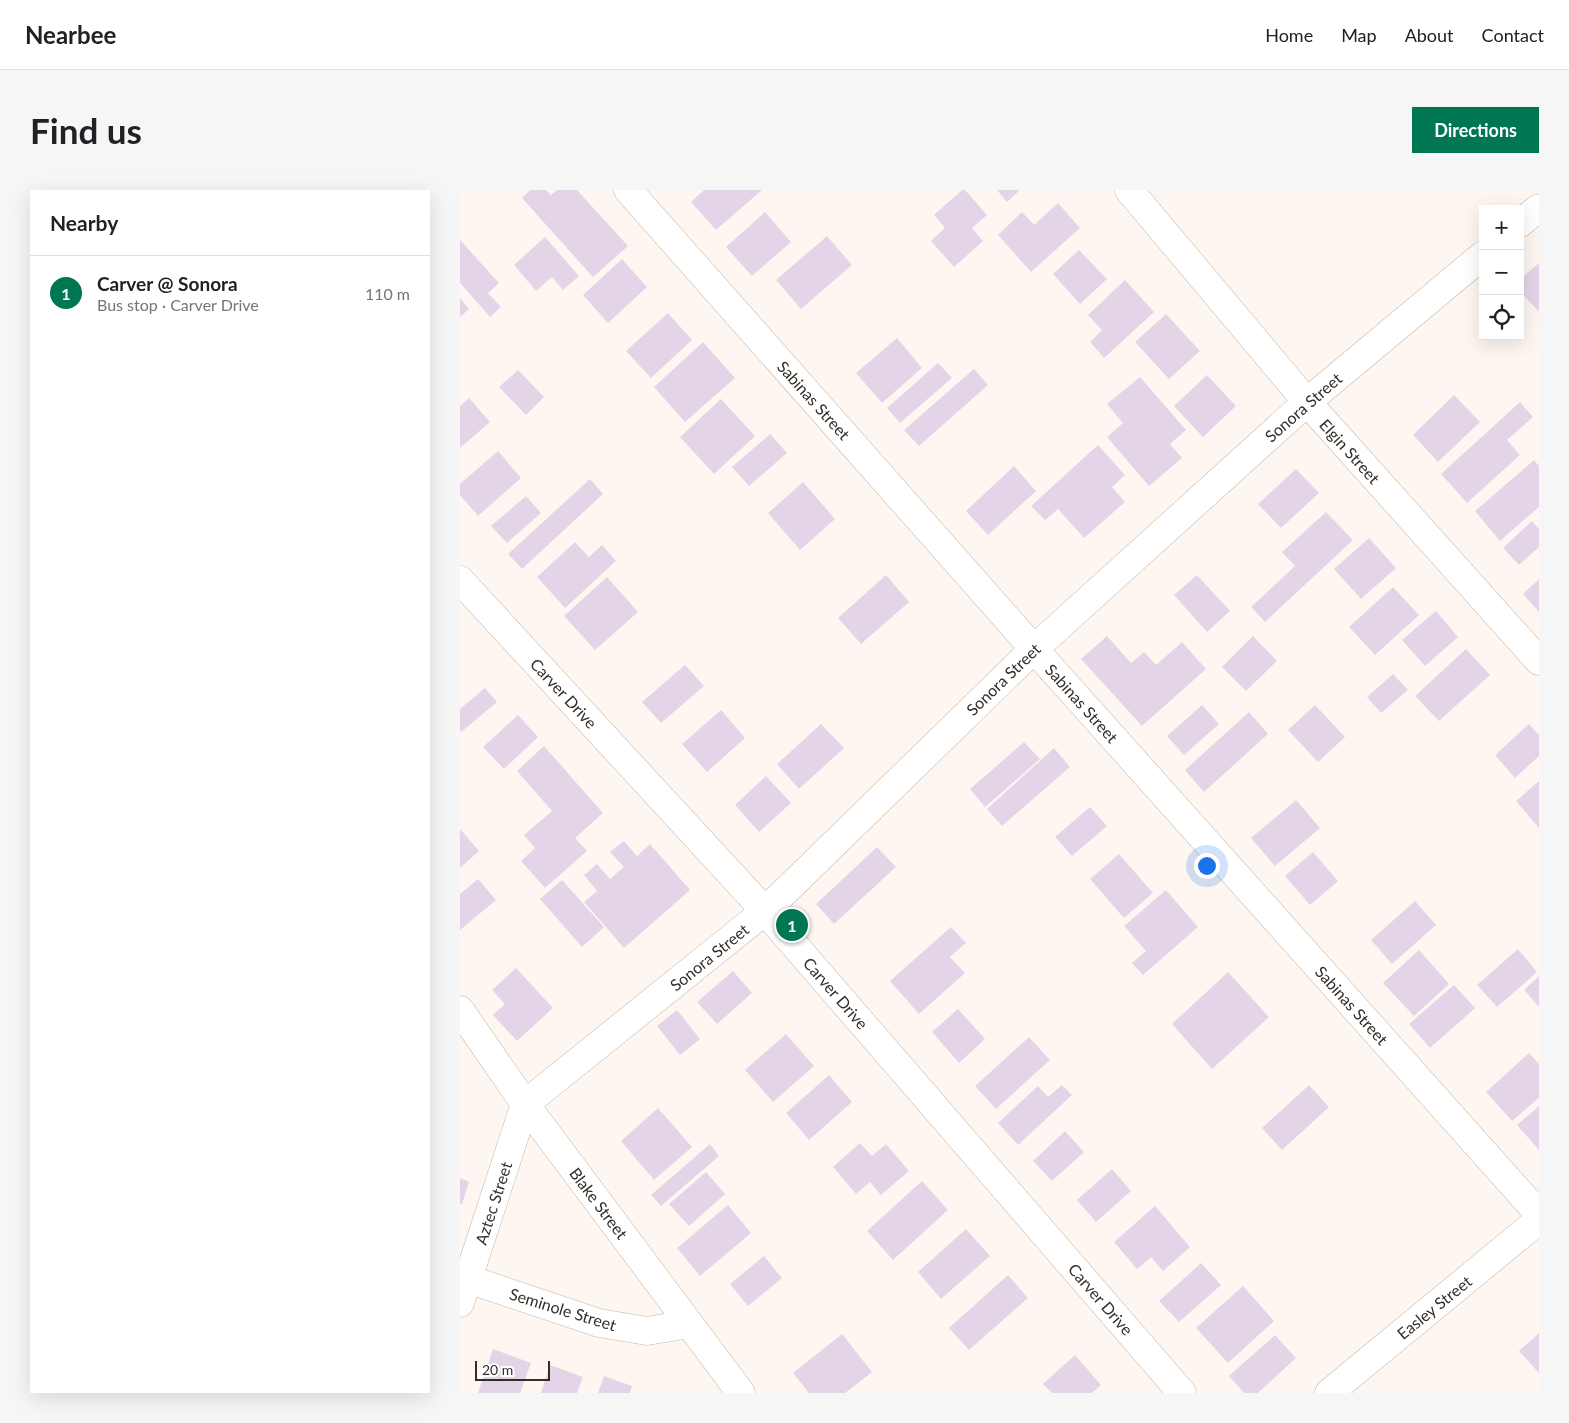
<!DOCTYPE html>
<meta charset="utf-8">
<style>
:root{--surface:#fff;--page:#f6f6f6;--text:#202124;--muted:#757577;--line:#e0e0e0;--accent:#007653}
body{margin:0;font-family:Lato,sans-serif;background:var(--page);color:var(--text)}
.controls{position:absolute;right:15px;top:15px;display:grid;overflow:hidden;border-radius:0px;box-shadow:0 5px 20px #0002}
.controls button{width:45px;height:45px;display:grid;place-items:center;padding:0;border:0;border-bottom:1px solid var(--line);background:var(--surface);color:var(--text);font:25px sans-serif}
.scale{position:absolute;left:15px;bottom:12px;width:75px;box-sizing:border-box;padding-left:5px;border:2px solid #342d27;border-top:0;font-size:14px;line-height:18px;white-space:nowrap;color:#342d27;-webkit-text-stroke:4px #fff;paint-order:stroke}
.you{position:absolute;left:746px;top:675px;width:18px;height:18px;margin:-12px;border:4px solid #fff;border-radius:50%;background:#1a73e8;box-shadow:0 0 0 8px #1a73e833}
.badge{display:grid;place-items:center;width:32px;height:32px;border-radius:50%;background:var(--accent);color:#fff;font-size:16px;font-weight:700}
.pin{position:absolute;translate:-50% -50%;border:2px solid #fff;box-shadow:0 1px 5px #0006}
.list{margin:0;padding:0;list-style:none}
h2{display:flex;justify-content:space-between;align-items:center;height:65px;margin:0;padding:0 20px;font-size:21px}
h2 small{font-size:16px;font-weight:400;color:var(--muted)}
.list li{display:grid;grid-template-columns:32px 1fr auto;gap:15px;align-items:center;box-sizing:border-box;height:75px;padding:0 20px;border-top:1px solid var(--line)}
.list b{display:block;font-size:19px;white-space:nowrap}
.list p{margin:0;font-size:16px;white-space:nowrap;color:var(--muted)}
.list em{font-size:16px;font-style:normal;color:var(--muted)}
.icon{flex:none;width:28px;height:28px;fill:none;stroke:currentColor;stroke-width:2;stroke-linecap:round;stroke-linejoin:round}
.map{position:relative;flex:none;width:1079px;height:1203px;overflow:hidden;border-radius:0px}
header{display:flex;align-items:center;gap:30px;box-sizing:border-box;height:70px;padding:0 25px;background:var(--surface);border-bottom:1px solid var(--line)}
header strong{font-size:24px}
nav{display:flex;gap:28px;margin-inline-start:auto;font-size:18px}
.intro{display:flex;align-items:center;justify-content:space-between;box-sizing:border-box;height:120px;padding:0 30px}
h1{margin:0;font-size:35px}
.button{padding:12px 22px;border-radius:0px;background:var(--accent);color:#fff;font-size:18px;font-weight:700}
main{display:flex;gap:30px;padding:0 30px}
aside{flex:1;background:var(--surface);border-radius:0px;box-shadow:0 5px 20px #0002}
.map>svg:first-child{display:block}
</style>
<header>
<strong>Nearbee</strong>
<nav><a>Home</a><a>Map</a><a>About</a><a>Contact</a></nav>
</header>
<div class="intro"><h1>Find us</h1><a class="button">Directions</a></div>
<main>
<aside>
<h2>Nearby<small></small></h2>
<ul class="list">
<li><span class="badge">1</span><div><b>Carver @ Sonora</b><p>Bus stop · Carver Drive</p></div><em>110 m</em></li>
</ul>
</aside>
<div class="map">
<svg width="1079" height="1203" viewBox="0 0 1079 1203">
<rect width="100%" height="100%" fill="#fef7f1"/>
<path fill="#e3d5e7" d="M70,0H86L91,5L97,0H117L168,56L133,87L62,8Z
M244,0H302L256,40L231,12Z
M502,0H505L527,25L512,38L523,51L494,77L471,51L485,38L474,25Z
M537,0H560L547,12Z
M598,13L620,38L571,82L538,45L562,22L574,35Z
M305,22L331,52L292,86L266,57Z
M367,46L392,75L341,119L316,90Z
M85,47L119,86L103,100L92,87L76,101L54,75Z
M0,50L39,93L28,103L41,117L30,127L0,93Z
M619,60L647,89L620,114L593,84Z
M162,69L187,97L148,133L123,105Z
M1079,73V120L1078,121L1060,101V89Z
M665,90L694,122L644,168L630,152L642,140L628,125Z
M0,108L9,119L0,127Z
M208,123L232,150L191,188L166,161Z
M706,124L740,161L709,189L675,152Z
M437,148L462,178L422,213L396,183Z
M243,152L275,188L225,232L194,197Z
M478,173L492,188L440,233L427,218Z
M514,179L528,195L459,256L444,240Z
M58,180L84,207L66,225L39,197Z
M747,185L776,216L743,247L714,216Z
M680,187L726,240L710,254L722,268L689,296L647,247L663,233L647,214Z
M994,205L1020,232L978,272L953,245Z
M9,208L30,232L0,258V216Z
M261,209L295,246L254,284L220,247Z
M1060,212L1073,227L1047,250L1060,265L1007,313L981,284Z
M310,244L327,263L289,296L272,277Z
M638,255L665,285L652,297L665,312L624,348L598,319L585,330L571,316Z
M38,261L61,288L18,326L0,305V294Z
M1074,270L1079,276V317L1040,351L1015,321Z
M554,276L576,301L528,345L506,321Z
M836,279L859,303L821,338L798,314Z
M130,289L143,304L62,379L48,364Z
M343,292L375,329L340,360L308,323Z
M66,306L81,323L47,353L31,336Z
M866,322L893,350L805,432L791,417L835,376L822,362Z
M1072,331L1079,339V357L1059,375L1043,358Z
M909,348L936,378L901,409L874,379Z
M115,352L129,367L142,355L156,371L105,418L77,387Z
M426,385L449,412L401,454L378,428Z
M737,385L770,421L747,442L714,405Z
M147,387L178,422L135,460L104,426Z
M1079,389V422L1063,404Z
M933,397L959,425L915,465L889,437Z
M976,421L998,447L965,476L942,450Z
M647,446L671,473L684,462L696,475L722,452L746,479L682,536L621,469Z
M793,446L817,471L786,501L762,477Z
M1006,459L1030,485L979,531L955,506Z
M225,475L244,496L201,533L182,512Z
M933,484L948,500L921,523L907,507Z
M25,498L37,512L1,542L0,541V519Z
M742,515L759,534L724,565L707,546Z
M855,515L885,547L858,572L828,540Z
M261,520L285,548L247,582L222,554Z
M789,522L808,544L744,602L725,580Z
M58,525L78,547L44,579L23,557Z
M361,534L384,558L339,599L317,574Z
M1069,534L1079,545V566L1055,588L1035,565Z
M564,552L580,569L525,617L510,599Z
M84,556L143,623L115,648L127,661L85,698L61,671L75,658L64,645L92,621L57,581Z
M594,558L610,577L542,636L527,619Z
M306,586L331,613L299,642L275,615Z
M1079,591V638L1056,611Z
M836,610L860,638L815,676L791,648Z
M630,617L647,636L612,666L595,647Z
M0,639L19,661L0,678Z
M164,651L177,666L190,654L230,700L164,758L124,712L137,701L124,685L137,674L150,689L159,681L164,677L150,662Z
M417,657L436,677L374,734L356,714Z
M853,662L878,691L850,715L825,686Z
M659,664L693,703L664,728L630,689Z
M18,689L36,710L0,740V704Z
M102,690L144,737L122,757L80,709Z
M706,700L738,737L683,785L672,773L686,761L664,736Z
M955,711L976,735L932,774L911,750Z
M491,737L506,753L490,767L505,783L459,824L430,791Z
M1058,759L1077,782L1037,817L1017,795Z
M959,760L989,794L954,826L923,793Z
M56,778L93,818L57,851L33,825L45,814L32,800Z
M273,781L292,803L257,834L237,812Z
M768,782L809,827L752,879L712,834Z
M1079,786V817L1064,800Z
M994,795L1015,818L970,858L949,834Z
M498,819L525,849L499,873L472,842Z
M217,820L240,849L220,865L197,836Z
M326,844L354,876L313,912L285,880Z
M569,847L590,870L536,919L515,896Z
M1069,863L1079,874V908L1052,931L1026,902Z
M369,885L392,912L349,950L326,923Z
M602,895L612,905L558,955L538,933L578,896L588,907Z
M849,895L869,917L822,960L802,938Z
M1079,916V960L1057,935Z
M198,918L232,957L194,990L161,951Z
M605,941L624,962L592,991L573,971Z
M400,953L412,966L426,954L449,981L421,1005L410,992L396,1004L373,977Z
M250,954L259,966L201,1016L191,1005Z
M652,979L671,1001L636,1032L617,1010Z
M246,982L265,1004L229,1036L209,1014Z
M0,988L9,992L2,1014H0Z
M462,991L488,1020L433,1070L407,1041Z
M268,1015L291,1043L240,1086L217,1058Z
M695,1016L730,1057L703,1081L691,1067L677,1079L654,1052Z
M506,1039L530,1066L481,1109L458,1082Z
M304,1066L322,1088L288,1116L270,1094Z
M741,1073L761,1095L719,1132L699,1111Z
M548,1085L568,1108L509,1160L489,1138Z
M783,1096L814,1131L768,1173L736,1138Z
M1079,1143V1183L1059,1161Z
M382,1144L412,1182L385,1203H349L333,1183Z
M815,1145L836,1168L798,1203H784L769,1186Z
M33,1159L71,1173L60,1203H18Z
M615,1165L641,1195L632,1203H592L583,1194Z
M90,1175L123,1187L117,1203H81Z
M144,1186L172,1196L170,1203H138Z"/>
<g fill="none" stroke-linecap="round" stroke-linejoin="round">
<g stroke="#c5b5a5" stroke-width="29">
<path id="minor" d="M168,0L574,459L1079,1024
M669,0L847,212L1079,471
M1060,33L1079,18
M0,390L305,721L722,1203
M0,820L65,914L281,1203
M8,1089L139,1133L187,1141L229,1134
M0,1113L65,914L305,721L574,459L847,212L1023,65
M869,1203L1079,1030"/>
</g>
<use href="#minor" stroke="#fff" stroke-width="28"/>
</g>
<g text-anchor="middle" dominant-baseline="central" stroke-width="4" stroke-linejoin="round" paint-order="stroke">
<g font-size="16" fill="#342d27" stroke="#fff">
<text transform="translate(354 210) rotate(48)">Sabinas Street</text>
<text transform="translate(843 217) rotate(-41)">Sonora Street</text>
<text transform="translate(890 261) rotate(48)">Elgin Street</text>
<text transform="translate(543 489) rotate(-44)">Sonora Street</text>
<text transform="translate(104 503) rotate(47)">Carver Drive</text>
<text transform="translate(622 513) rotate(48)">Sabinas Street</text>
<text transform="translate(249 767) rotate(-39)">Sonora Street</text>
<text transform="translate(376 803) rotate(49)">Carver Drive</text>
<text transform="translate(892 815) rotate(48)">Sabinas Street</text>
<text transform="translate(33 1013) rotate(-72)">Aztec Street</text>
<text transform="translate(139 1013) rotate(53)">Blake Street</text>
<text transform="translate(641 1109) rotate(49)">Carver Drive</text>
<text transform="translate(974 1117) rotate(-39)">Easley Street</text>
<text transform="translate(103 1119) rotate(17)">Seminole Street</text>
</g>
</g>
</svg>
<div class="controls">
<button>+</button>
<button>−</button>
<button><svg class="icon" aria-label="locate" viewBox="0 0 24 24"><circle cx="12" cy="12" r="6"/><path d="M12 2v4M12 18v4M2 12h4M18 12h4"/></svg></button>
</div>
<div class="scale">20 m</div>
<div class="you"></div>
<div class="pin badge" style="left:332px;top:735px">1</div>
</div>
</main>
